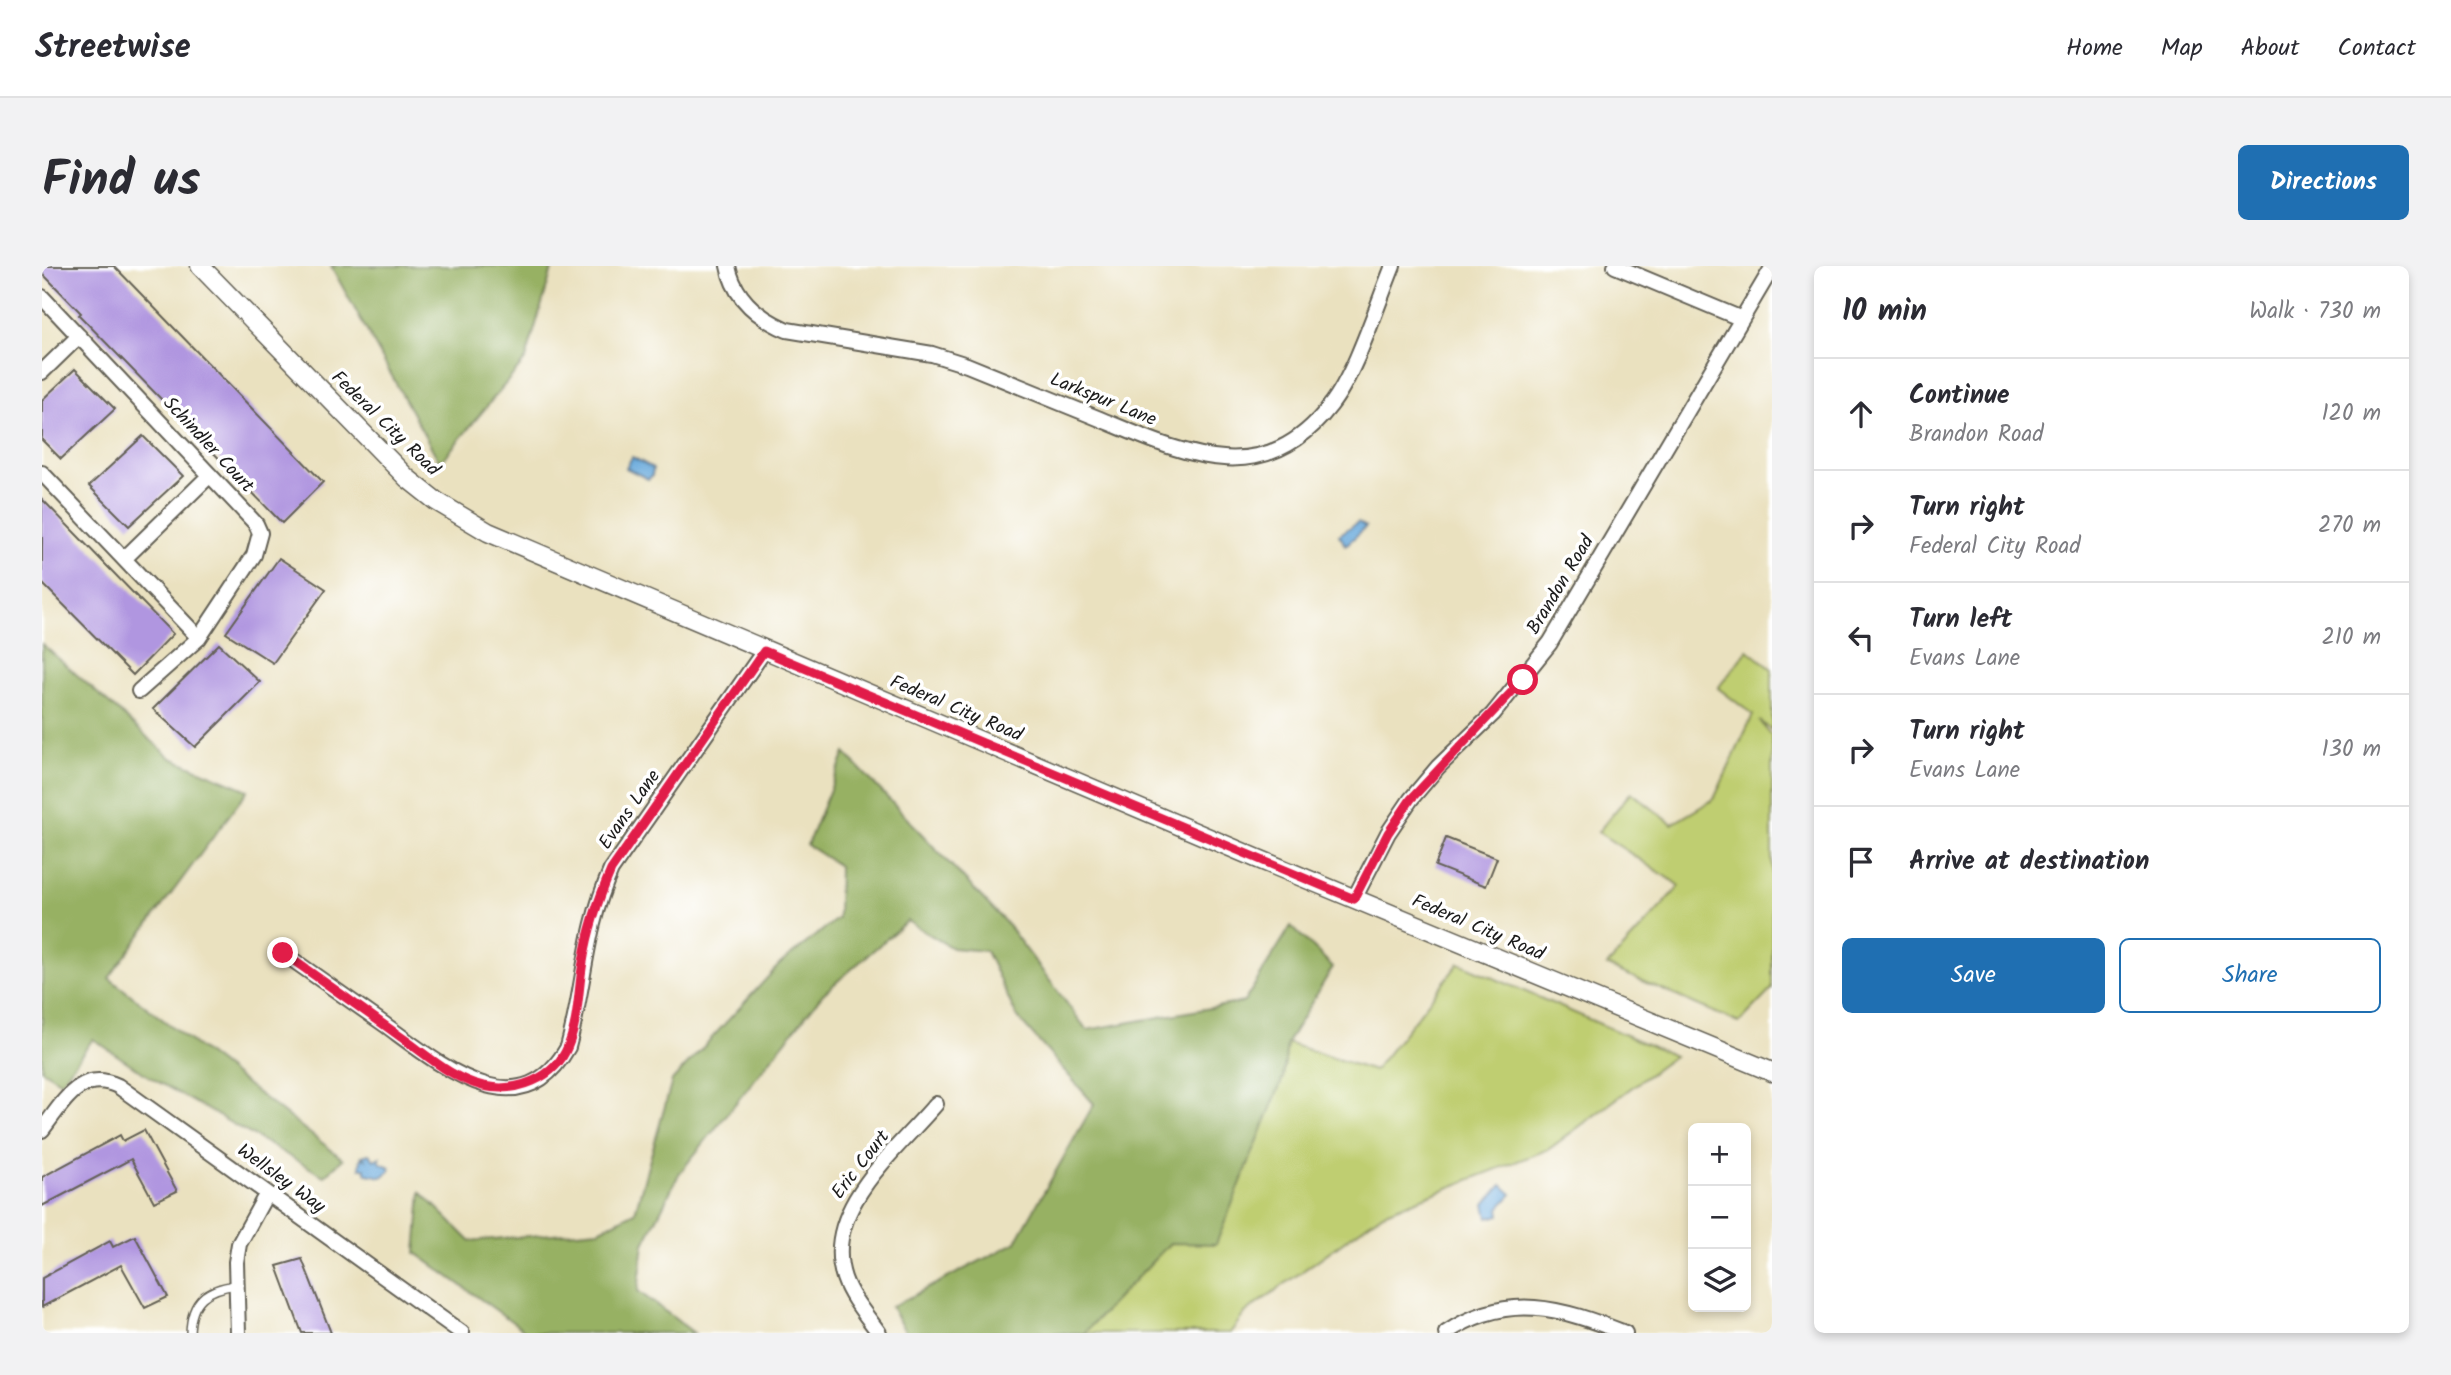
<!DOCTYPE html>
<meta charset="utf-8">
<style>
:root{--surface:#fff;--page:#f2f2f3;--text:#2b2b33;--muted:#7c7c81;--line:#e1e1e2;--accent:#1f6fb2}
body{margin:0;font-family:Kalam,sans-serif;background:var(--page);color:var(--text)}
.controls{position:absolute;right:21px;bottom:21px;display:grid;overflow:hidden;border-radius:10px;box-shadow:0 4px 10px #0003}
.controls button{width:63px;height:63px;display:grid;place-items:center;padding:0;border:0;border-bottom:2px solid var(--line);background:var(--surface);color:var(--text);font:35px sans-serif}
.stop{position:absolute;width:21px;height:21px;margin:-16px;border:5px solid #e11d48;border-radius:50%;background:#fff}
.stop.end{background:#e11d48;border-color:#fff;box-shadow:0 2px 7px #0008}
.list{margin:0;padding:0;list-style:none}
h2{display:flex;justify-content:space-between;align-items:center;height:91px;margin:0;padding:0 28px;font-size:30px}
h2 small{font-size:23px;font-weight:400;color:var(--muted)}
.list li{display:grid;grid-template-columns:46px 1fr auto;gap:21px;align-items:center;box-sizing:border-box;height:112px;padding:0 28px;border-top:2px solid var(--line)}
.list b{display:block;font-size:26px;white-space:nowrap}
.list p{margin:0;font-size:23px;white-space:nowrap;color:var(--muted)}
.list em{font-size:23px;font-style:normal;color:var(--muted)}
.actions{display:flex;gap:14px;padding:21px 28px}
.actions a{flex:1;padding:16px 0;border:2px solid var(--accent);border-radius:10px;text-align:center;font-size:24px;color:var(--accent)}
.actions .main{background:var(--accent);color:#fff}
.icon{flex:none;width:38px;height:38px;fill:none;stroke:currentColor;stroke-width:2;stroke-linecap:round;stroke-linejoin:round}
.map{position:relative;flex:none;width:1730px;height:1067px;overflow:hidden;border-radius:10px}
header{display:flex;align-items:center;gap:42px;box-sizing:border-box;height:98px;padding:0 35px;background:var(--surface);border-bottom:2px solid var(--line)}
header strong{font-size:33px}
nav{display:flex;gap:38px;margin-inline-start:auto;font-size:24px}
.intro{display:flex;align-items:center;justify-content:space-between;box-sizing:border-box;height:168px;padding:0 42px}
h1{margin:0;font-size:49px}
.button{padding:18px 32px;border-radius:10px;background:var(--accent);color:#fff;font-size:24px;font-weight:700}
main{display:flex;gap:42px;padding:0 42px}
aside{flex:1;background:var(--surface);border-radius:10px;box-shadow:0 4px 10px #0003}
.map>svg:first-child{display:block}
</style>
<header>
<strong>Streetwise</strong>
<nav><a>Home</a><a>Map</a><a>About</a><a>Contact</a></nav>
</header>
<div class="intro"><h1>Find us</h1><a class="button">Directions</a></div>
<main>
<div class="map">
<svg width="1730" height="1067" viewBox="0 0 1730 1067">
<rect width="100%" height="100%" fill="#fff"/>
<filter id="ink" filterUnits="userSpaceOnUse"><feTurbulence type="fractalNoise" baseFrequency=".0143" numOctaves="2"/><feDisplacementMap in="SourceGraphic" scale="14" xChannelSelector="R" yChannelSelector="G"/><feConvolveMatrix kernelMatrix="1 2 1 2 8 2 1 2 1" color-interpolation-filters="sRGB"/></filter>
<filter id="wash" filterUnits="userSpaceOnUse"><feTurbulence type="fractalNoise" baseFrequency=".00686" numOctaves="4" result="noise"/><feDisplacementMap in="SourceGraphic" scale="28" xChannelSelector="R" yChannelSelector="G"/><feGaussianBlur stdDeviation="1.57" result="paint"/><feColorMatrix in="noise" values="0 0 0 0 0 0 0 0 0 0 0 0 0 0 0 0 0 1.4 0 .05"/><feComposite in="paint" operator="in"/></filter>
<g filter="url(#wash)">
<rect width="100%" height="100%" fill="#eae1bf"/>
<path fill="#bfce71" stroke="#6e7546" stroke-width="2" d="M1706,384L1730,403V464L1717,455L1730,470V723L1697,757L1565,700L1638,620L1556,566L1589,526L1630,558L1672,533L1711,449L1676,422Z
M1417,697L1632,790L1507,883L1341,947L1204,1046L1188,1067H1042L1128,977L1241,812L1245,777L1332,805Z"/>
<path fill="#97b163" stroke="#5a6640" stroke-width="2" d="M289,0H511L484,93L398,197Z
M0,378L129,492L206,524L67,712L301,893L282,910L106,810L51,773L19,816L0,804Z
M803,487L964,657L1045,764L1202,736L1249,660L1291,701L1245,777L1241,812L1174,978L1128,977L1042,1067H864L849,1041L973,977L1052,838L975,751L944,685L910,682L865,655L781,728L637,908L602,978L596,1025L652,1067H486L374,987L379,926L428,975L557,964L593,946L630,815L738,698L796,652L797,600L765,579Z"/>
<path fill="#67a9db" stroke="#42627c" stroke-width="2" d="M590,191L611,202L610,210L606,213L584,202Z
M1316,256L1324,261L1304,279L1297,269Z
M327,888L332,894L338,891L337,896L348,901V905L340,911L325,908L323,902H318L319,892L323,893L320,890Z
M1460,919L1470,928L1457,942L1458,949L1446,952L1443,938Z"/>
<g id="blocks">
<path fill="#b096e0" d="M0,0H72L281,216L240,257L37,49L39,47L0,7Z
M33,103L73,143L19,193L0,174V134Z
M101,170L141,210L87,260L47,220Z
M0,233L131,368L91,409L0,317Z
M237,292L284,323L231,397L184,367Z
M177,378L218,416L153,481L111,443Z
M1404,572L1455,592L1444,620L1393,600Z
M102,864L135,925L112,936L89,893L0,940V911L78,869L81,875Z
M93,970L126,1031L103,1042L79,999L0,1041V1012L68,975L71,981Z
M260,993L289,1067H260L235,1000Z"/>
</g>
</g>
<g filter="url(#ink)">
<use href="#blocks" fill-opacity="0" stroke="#646155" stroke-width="2"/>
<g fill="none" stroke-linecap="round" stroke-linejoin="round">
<g stroke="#646155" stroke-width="10">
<path id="service" d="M148,1067C149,1033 165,1023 194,1019"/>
</g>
<g stroke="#646155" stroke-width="18">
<path id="minor" d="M686,0C692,32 717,52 745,64L890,88L925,99C970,117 1014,135 1058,153C1140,187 1221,227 1288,140C1313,109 1335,39 1351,0
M1573,0L1700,53
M0,31L214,258L218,267L212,289L157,372L97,425
M0,106L37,70
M0,207L157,372
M82,293L168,209
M1312,633L1346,567L1369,533L1396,501L1451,448L1508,377L1730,2
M241,687C275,711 308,734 342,758C395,796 477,868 526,781C543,719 542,665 569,604L722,385
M0,864C21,837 38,802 76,820L420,1067
M196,1067L194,996L197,978L225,927
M837,1067C825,1050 809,1032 802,1012C779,944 854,885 894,838
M1404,1067C1466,1025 1519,1042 1583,1067"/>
</g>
<g stroke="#646155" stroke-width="21">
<path id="tertiary" d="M158,0L365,212L394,235L446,266L1214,592L1730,806"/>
</g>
<use href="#service" stroke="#fff" stroke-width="7"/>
<use href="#minor" stroke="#fff" stroke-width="14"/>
<use href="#tertiary" stroke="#fff" stroke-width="18"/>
</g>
</g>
<g fill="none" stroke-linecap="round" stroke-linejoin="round" filter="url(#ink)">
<path stroke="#e11d48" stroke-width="9" d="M241,687C281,715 320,743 359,771C385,789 410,813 441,820C474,827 513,813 526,780C537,754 536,724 541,696C546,664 556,634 569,604L722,385L1312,633L1346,567L1369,533L1481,414"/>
</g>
<g text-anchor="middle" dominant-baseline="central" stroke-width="7" stroke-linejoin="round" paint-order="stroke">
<g font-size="19" fill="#1c1c1c" stroke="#fff">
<text transform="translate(1061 134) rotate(22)">Larkspur Lane</text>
<text transform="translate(343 158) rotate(44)">Federal City Road</text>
<text transform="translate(166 179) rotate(47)">Schindler Court</text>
<text transform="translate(1519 319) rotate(-59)">Brandon Road</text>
<text transform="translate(914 443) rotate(23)">Federal City Road</text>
<text transform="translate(588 544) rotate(-55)">Evans Lane</text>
<text transform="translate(1436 662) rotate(23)">Federal City Road</text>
<text transform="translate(819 899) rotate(-52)">Eric Court</text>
<text transform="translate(239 913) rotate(36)">Wellsley Way</text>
</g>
</g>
</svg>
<div class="controls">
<button>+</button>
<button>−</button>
<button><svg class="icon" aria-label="layers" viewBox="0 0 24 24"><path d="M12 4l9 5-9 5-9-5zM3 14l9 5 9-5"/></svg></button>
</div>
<div class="stop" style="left:1481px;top:414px"></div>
<div class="stop end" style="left:241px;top:687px"></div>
</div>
<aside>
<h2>10 min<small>Walk · 730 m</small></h2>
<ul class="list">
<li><svg class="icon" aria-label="ahead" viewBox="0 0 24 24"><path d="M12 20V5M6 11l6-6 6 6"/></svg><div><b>Continue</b><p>Brandon Road</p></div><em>120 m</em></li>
<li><svg class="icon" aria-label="right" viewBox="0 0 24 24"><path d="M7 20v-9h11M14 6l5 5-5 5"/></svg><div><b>Turn right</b><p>Federal City Road</p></div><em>270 m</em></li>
<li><svg class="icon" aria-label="left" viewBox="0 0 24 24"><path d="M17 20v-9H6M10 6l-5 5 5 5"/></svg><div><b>Turn left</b><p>Evans Lane</p></div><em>210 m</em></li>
<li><svg class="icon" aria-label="right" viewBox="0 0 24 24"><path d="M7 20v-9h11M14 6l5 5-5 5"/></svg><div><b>Turn right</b><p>Evans Lane</p></div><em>130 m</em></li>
<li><svg class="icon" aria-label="arrive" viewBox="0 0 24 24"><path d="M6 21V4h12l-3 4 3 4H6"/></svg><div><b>Arrive at destination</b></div></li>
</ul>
<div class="actions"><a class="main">Save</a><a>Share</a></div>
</aside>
</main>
